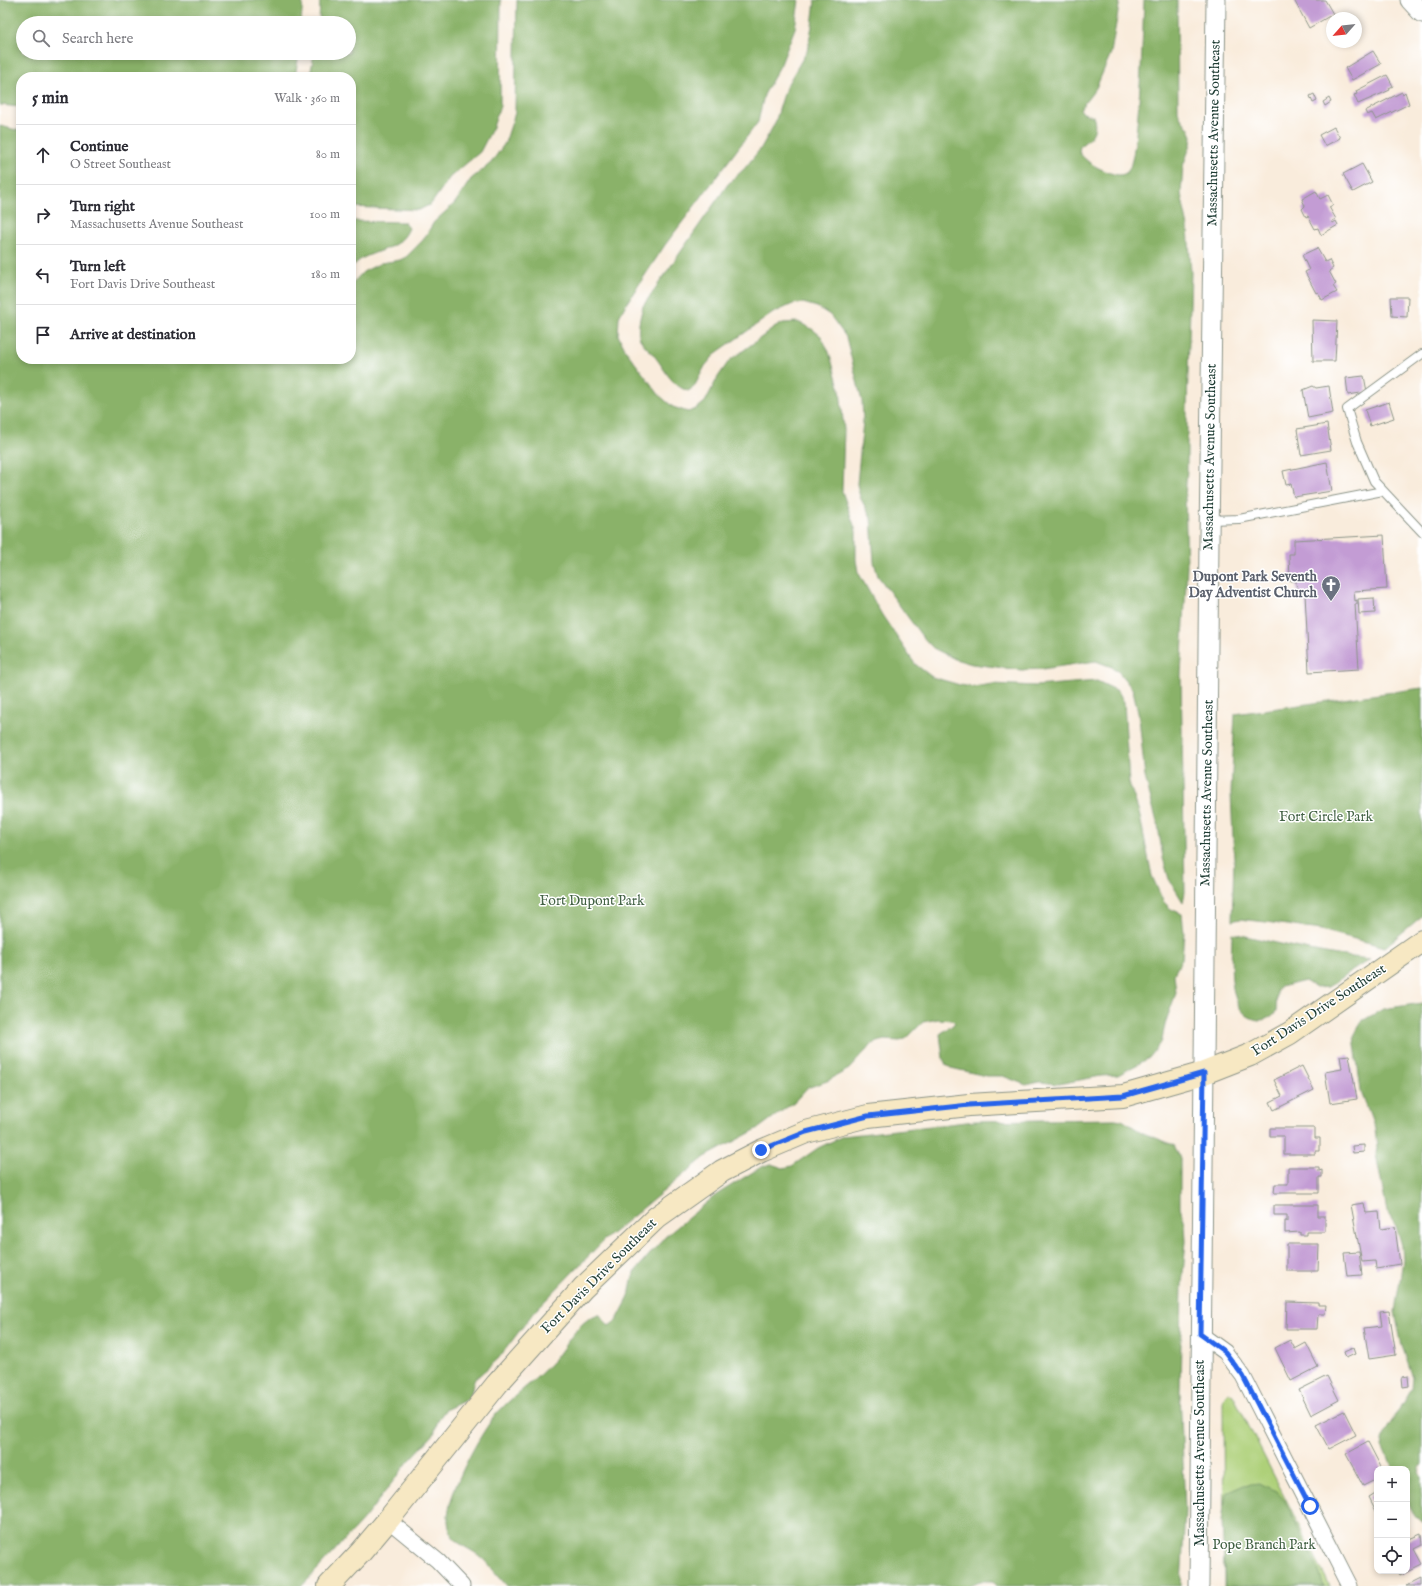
<!DOCTYPE html>
<meta charset="utf-8">
<style>
:root{--surface:#fff;--page:#f2f2f3;--text:#2b2b33;--muted:#7c7c81;--line:#e1e1e2}
body{margin:0;font-family:"IM FELL English",serif;background:var(--page);color:var(--text)}
.controls{position:absolute;right:12px;bottom:12px;display:grid;overflow:hidden;border-radius:8px;box-shadow:0 2px 6px #0003}
.controls button{width:36px;height:36px;display:grid;place-items:center;padding:0;border:0;border-bottom:1px solid var(--line);background:var(--surface);color:var(--text);font:20px sans-serif}
.compass{position:absolute;left:1326px;top:12px;width:36px;height:36px;border-radius:50%;background:var(--surface);box-shadow:0 2px 6px #0003;rotate:243deg}
.stop{position:absolute;width:12px;height:12px;margin:-9px;border:3px solid #2563eb;border-radius:50%;background:#fff}
.stop.end{background:#2563eb;border-color:#fff;box-shadow:0 1px 4px #0008}
.list{margin:0;padding:0;list-style:none}
h2{display:flex;justify-content:space-between;align-items:center;height:52px;margin:0;padding:0 16px;font-size:17px}
h2 small{font-size:13px;font-weight:400;color:var(--muted)}
.list li{display:grid;grid-template-columns:26px 1fr auto;gap:12px;align-items:center;box-sizing:border-box;height:60px;padding:0 16px;border-top:1px solid var(--line)}
.list b{display:block;font-size:15px;white-space:nowrap}
.list p{margin:0;font-size:13px;white-space:nowrap;color:var(--muted)}
.list em{font-size:13px;font-style:normal;color:var(--muted)}
.icon{flex:none;width:22px;height:22px;fill:none;stroke:currentColor;stroke-width:2;stroke-linecap:round;stroke-linejoin:round}
.map{position:relative;flex:none;width:1422px;height:1586px;overflow:hidden}
.search{position:absolute;background:var(--surface);box-shadow:0 2px 6px #0003;left:16px;top:16px;width:340px;height:44px;display:flex;align-items:center;gap:10px;box-sizing:border-box;padding:0 14px;border-radius:22px;color:var(--muted);font-size:15px}
.panel{position:absolute;background:var(--surface);box-shadow:0 2px 6px #0003;left:16px;top:72px;width:340px;height:292px;border-radius:16px}
.map>svg:first-child{display:block}
</style>
<div class="map">
<svg width="1422" height="1586" viewBox="0 0 1422 1586">
<rect width="100%" height="100%" fill="#fff"/>
<filter id="ink" filterUnits="userSpaceOnUse"><feTurbulence type="fractalNoise" baseFrequency=".025" numOctaves="2"/><feDisplacementMap in="SourceGraphic" scale="8" xChannelSelector="R" yChannelSelector="G"/><feConvolveMatrix kernelMatrix="1 2 1 2 8 2 1 2 1" color-interpolation-filters="sRGB"/></filter>
<filter id="wash" filterUnits="userSpaceOnUse"><feTurbulence type="fractalNoise" baseFrequency=".012" numOctaves="4" result="noise"/><feDisplacementMap in="SourceGraphic" scale="16" xChannelSelector="R" yChannelSelector="G"/><feGaussianBlur stdDeviation="0.9" result="paint"/><feColorMatrix in="noise" values="0 0 0 0 0 0 0 0 0 0 0 0 0 0 0 0 0 1.4 0 .05"/><feComposite in="paint" operator="in"/></filter>
<g filter="url(#wash)">
<rect width="100%" height="100%" fill="#f9ecdc"/>
<path fill="#aed079" stroke="#668656" d="M1228,1392L1233,1395L1330,1586H1224L1223,1400Z"/>
<path fill="#8ab269" stroke="#54784e" d="M0,0H303L301,23H23V53H299L295,77H21V107L0,105Z
M320,0H501L500,106L493,127L480,152L450,177L431,204L419,210L351,207V77H310L314,53H349V23H319Z
M517,0H799L795,28L781,64L764,95L758,122L665,245L626,304L619,317L618,335L626,351L660,396L673,407L688,412L696,409L705,402L718,377L729,361L774,328L783,323L798,322L812,329L821,336L829,352L840,390L844,430L842,491L856,531V560L858,572L882,615L915,664L932,677L960,685L973,687L992,684L1036,686L1097,681L1118,691L1124,702L1129,783L1139,812L1152,876L1163,901L1171,909L1182,914L1184,932L1182,959L1174,974L1176,993L1166,1021L1161,1043L1149,1058L1118,1075L1101,1076L1058,1084L1040,1082L1026,1085L1003,1076H986L951,1068L946,1065L943,1058L940,1034L953,1025L955,1022L952,1020L938,1019L923,1022L907,1038L900,1041L884,1040L872,1044L849,1069L827,1081L807,1088L794,1102L759,1128L705,1157L604,1240L534,1312L498,1359L474,1380L471,1394L468,1399L445,1410L438,1420L434,1434L408,1462L364,1519L302,1586H0V126L21,131V359H351V285L363,272L381,263L400,260L406,257L423,240L434,222L455,203L471,179L491,163L505,143L515,113Z
M815,0H1120L1111,53L1096,88L1080,109L1083,113L1093,116C1098,131 1092,137 1080,146L1079,152C1086,162 1097,168 1108,172C1115,175 1123,177 1128,171C1139,158 1143,25 1144,0H1177L1178,111L1180,117L1189,129L1192,136L1191,144L1183,166L1181,194L1188,227L1191,273L1187,407V469L1185,497L1187,566L1181,675L1185,892L1183,902L1169,879L1163,858L1158,826L1145,777L1139,717L1133,690L1118,671L1112,667L1096,661L1042,669L1021,670L972,664L955,659L933,648L921,635L878,576L874,562L871,518L860,497L857,484L863,421L862,401L846,337L830,315L817,307L803,303L793,304L773,313L716,353L705,366L694,387L688,391C671,385 666,371 656,358C652,352 644,346 640,339C636,330 641,315 643,306L728,184L745,168L761,148L775,123L786,87L807,51L812,26Z
M351,221L404,222L409,228C401,248 381,249 363,258C359,260 355,264 351,268Z
M1422,688V916L1385,947L1321,930L1266,922L1240,919L1232,921L1234,860L1231,793L1235,714Z
M1232,933C1278,943 1323,955 1370,959L1328,987L1316,988L1305,981L1281,987L1277,990L1276,1012C1270,1018 1263,1022 1254,1019C1225,1010 1232,957 1232,933Z
M1422,1003V1465L1419,1467L1418,1473L1422,1477V1523C1404,1506 1407,1492 1407,1469H1393L1383,1446L1382,1440L1384,1434L1412,1388L1413,1377L1402,1346L1395,1312L1403,1260L1402,1247L1396,1226L1387,1212L1376,1154L1377,1148L1375,1128L1361,1091L1354,1036L1362,1021L1383,1009Z
M1115,1119L1122,1120L1143,1133L1174,1145L1180,1158V1207L1185,1223L1186,1241L1182,1284L1180,1391L1185,1510L1181,1586H997L993,1581H980L968,1586H507C499,1577 491,1567 483,1559C468,1545 450,1546 448,1521C446,1495 481,1431 498,1412C515,1394 537,1380 554,1360C567,1345 578,1320 599,1314L609,1326L617,1320L629,1297L632,1279L637,1269L665,1237L716,1195L761,1167L771,1164L783,1168L792,1166L818,1148L843,1136L975,1121Z
M1259,1483L1277,1491L1284,1499L1317,1566L1324,1586H1225L1222,1521L1226,1493L1244,1485Z"/>
<g id="blocks">
<path fill="#c39cd4" d="M1294,0H1325L1333,14L1309,28Z
M1373,51L1381,64L1352,80L1345,68Z
M1387,75L1393,86L1389,88L1390,90L1358,104L1354,95L1357,94L1356,91Z
M1402,92L1403,94L1405,92L1409,104L1376,120L1372,113L1367,115L1365,111Z
M1314,94L1317,101L1313,103L1310,96Z
M1329,98L1331,102L1325,106L1323,102Z
M1334,127L1340,138L1325,146L1319,135Z
M1362,164L1372,182L1353,192L1343,174Z
M1316,191L1320,199L1328,195L1333,205L1329,207L1336,219L1332,221L1333,223L1336,221L1338,225L1321,235L1318,228L1315,229L1308,216L1306,217L1302,209L1305,206L1302,199Z
M1317,248L1325,262L1329,260L1333,268L1329,271L1336,284L1333,286L1337,292L1322,300L1318,292L1316,293L1305,272L1309,270L1302,255Z
M1391,297H1408L1407,317L1392,316Z
M1312,320L1337,321L1335,361H1313Z
M1364,376L1367,392L1348,395L1346,378Z
M1313,386L1316,388L1329,386L1333,413L1308,418L1303,390Z
M1389,402L1394,418L1370,426L1365,410Z
M1327,424L1331,450L1301,455L1297,429Z
M1327,462L1332,491L1294,497L1291,484L1286,485L1283,471Z
M1384,535L1387,589L1354,591L1355,601L1357,600V604H1355L1359,669L1309,672L1305,594H1297L1296,581H1290L1289,554H1294V540Z
M1374,598L1375,613L1359,614L1358,599Z
M1349,1055L1357,1099L1330,1103L1325,1072L1342,1069L1340,1056Z
M1302,1066L1314,1090L1274,1110L1270,1102L1282,1096L1274,1080Z
M1270,1128H1315V1138H1320V1151H1315V1154H1284V1136H1270Z
M1364,1145V1152L1353,1153L1352,1146Z
M1288,1167H1319V1171L1322,1170V1177H1319V1193H1274L1275,1184H1288Z
M1364,1203L1366,1213L1379,1212L1381,1229L1395,1227L1400,1264L1376,1268L1375,1261L1362,1262L1351,1205Z
M1274,1205H1318V1216H1325V1232H1307V1235H1300V1232L1285,1233V1221H1287V1215H1274Z
M1287,1244H1319L1318,1271H1287Z
M1359,1252L1362,1275L1347,1276L1344,1253Z
M1287,1302L1318,1303V1305H1326L1325,1314H1318L1317,1329H1286Z
M1389,1311L1396,1355L1369,1359L1364,1328L1382,1326L1380,1312Z
M1290,1340L1295,1349L1306,1343L1318,1367L1291,1381L1275,1348Z
M1353,1348L1355,1354L1346,1358L1344,1352Z
M1327,1376L1339,1400L1311,1415L1299,1390Z
M1408,1376L1409,1386L1403,1387L1402,1377Z
M1344,1411L1356,1435L1329,1449L1316,1425Z
M1368,1442L1382,1469H1377V1479L1363,1486L1346,1454Z
M1377,1492V1513L1369,1497Z
M1421,1534L1422,1545L1414,1549L1422,1564L1400,1575L1398,1571H1407V1535L1409,1539Z
M1422,1578V1586H1406Z"/>
</g>
</g>
<g filter="url(#ink)">
<use href="#blocks" fill-opacity="0" stroke="#8c9488" stroke-width="1"/>
<g fill="none" stroke-linecap="round" stroke-linejoin="round">
<g stroke="#8c9488" stroke-width="10">
<path id="service" d="M1422,354L1347,409L1357,442L1374,481L1422,532
M1210,520L1239,519L1383,491"/>
</g>
<g stroke="#8c9488" stroke-width="17">
<path id="minor" d="M1200,1334L1225,1352L1243,1376L1350,1586
M388,1520L438,1561L462,1586"/>
</g>
<g stroke="#8c9488" stroke-width="21">
<path id="tertiary" d="M1410,0L1422,13
M1199,1586L1209,540L1216,0"/>
</g>
<g stroke="#8c9488" stroke-width="24">
<path id="secondary" d="M329,1586L361,1552L388,1520L497,1384L583,1288L657,1217L722,1171L761,1151L806,1132L868,1116L969,1105L1123,1096L1204,1073L1250,1055L1290,1033L1422,941"/>
</g>
<use href="#service" stroke="#fff" stroke-width="8"/>
<use href="#minor" stroke="#fff" stroke-width="15"/>
<use href="#tertiary" stroke="#fff" stroke-width="19"/>
<use href="#secondary" stroke="#f7e8c3" stroke-width="22"/>
</g>
</g>
<g fill="none" stroke-linecap="round" stroke-linejoin="round" filter="url(#ink)">
<path stroke="#2563eb" stroke-width="5" d="M761,1150L806,1132L868,1116L969,1105L1123,1096L1204,1073L1200,1334L1225,1352L1243,1376L1310,1506"/>
</g>
<defs>
<g id="church-pin" transform="scale(1)"><path d="M0 17L-7.5 6A9.5 9.5 0 1 1 7.5 6Z" fill="#6b7280" stroke="#fff"/><path d="M-1.2-6h2.4v3.5h3.3v2.4h-3.3V6h-2.4V-.1h-3.3v-2.4h3.3Z" fill="#fff"/></g>
</defs>
<g fill-rule="evenodd">
<use href="#church-pin" x="1331" y="585"/>
</g>
<g text-anchor="middle" dominant-baseline="central" stroke-width="3" stroke-linejoin="round" paint-order="stroke">
<g font-size="14" fill="#1f3d34" stroke="#fff">
<text transform="translate(1214 133) rotate(-89)">Massachusetts Avenue Southeast</text>
<text transform="translate(1210 457) rotate(-89)">Massachusetts Avenue Southeast</text>
<text transform="translate(1207 793) rotate(-89)">Massachusetts Avenue Southeast</text>
<text transform="translate(1319 1010) rotate(-33)">Fort Davis Drive Southeast</text>
<text transform="translate(599 1276) rotate(-45)">Fort Davis Drive Southeast</text>
<text transform="translate(1200 1453) rotate(-90)">Massachusetts Avenue Southeast</text>
</g>
<g font-size="14" font-weight="bold" fill="#5b616d" stroke="#fff" text-anchor="end">
<text x="1317" y="577">Dupont Park Seventh<tspan x="1317" dy="16">Day Adventist Church</tspan></text>
</g>
<g font-size="14" fill="#436245" stroke="#fff">
<text x="1326" y="817">Fort Circle Park</text>
<text x="592" y="901">Fort Dupont Park</text>
<text x="1264" y="1545">Pope Branch Park</text>
</g>
</g>
</svg>
<div class="controls">
<button>+</button>
<button>−</button>
<button><svg class="icon" aria-label="locate" viewBox="0 0 24 24"><circle cx="12" cy="12" r="6"/><path d="M12 2v4M12 18v4M2 12h4M18 12h4"/></svg></button>
</div>
<svg class="compass" viewBox="-18 -18 36 36"><path d="M0-13l5 13h-10z" fill="#e53935"/><path d="M0 13l5-13h-10z" fill="#7c7c81"/></svg>
<div class="stop" style="left:1310px;top:1506px"></div>
<div class="stop end" style="left:761px;top:1150px"></div>
<div class="search"><svg class="icon" aria-label="search" viewBox="0 0 24 24"><circle cx="10" cy="10" r="6"/><path d="M15 15l6 6"/></svg>Search here</div>
<section class="panel">
<h2>5 min<small>Walk · 360 m</small></h2>
<ul class="list">
<li><svg class="icon" aria-label="ahead" viewBox="0 0 24 24"><path d="M12 20V5M6 11l6-6 6 6"/></svg><div><b>Continue</b><p>O Street Southeast</p></div><em>80 m</em></li>
<li><svg class="icon" aria-label="right" viewBox="0 0 24 24"><path d="M7 20v-9h11M14 6l5 5-5 5"/></svg><div><b>Turn right</b><p>Massachusetts Avenue Southeast</p></div><em>100 m</em></li>
<li><svg class="icon" aria-label="left" viewBox="0 0 24 24"><path d="M17 20v-9H6M10 6l-5 5 5 5"/></svg><div><b>Turn left</b><p>Fort Davis Drive Southeast</p></div><em>180 m</em></li>
<li><svg class="icon" aria-label="arrive" viewBox="0 0 24 24"><path d="M6 21V4h12l-3 4 3 4H6"/></svg><div><b>Arrive at destination</b></div></li>
</ul>
</section>
</div>
